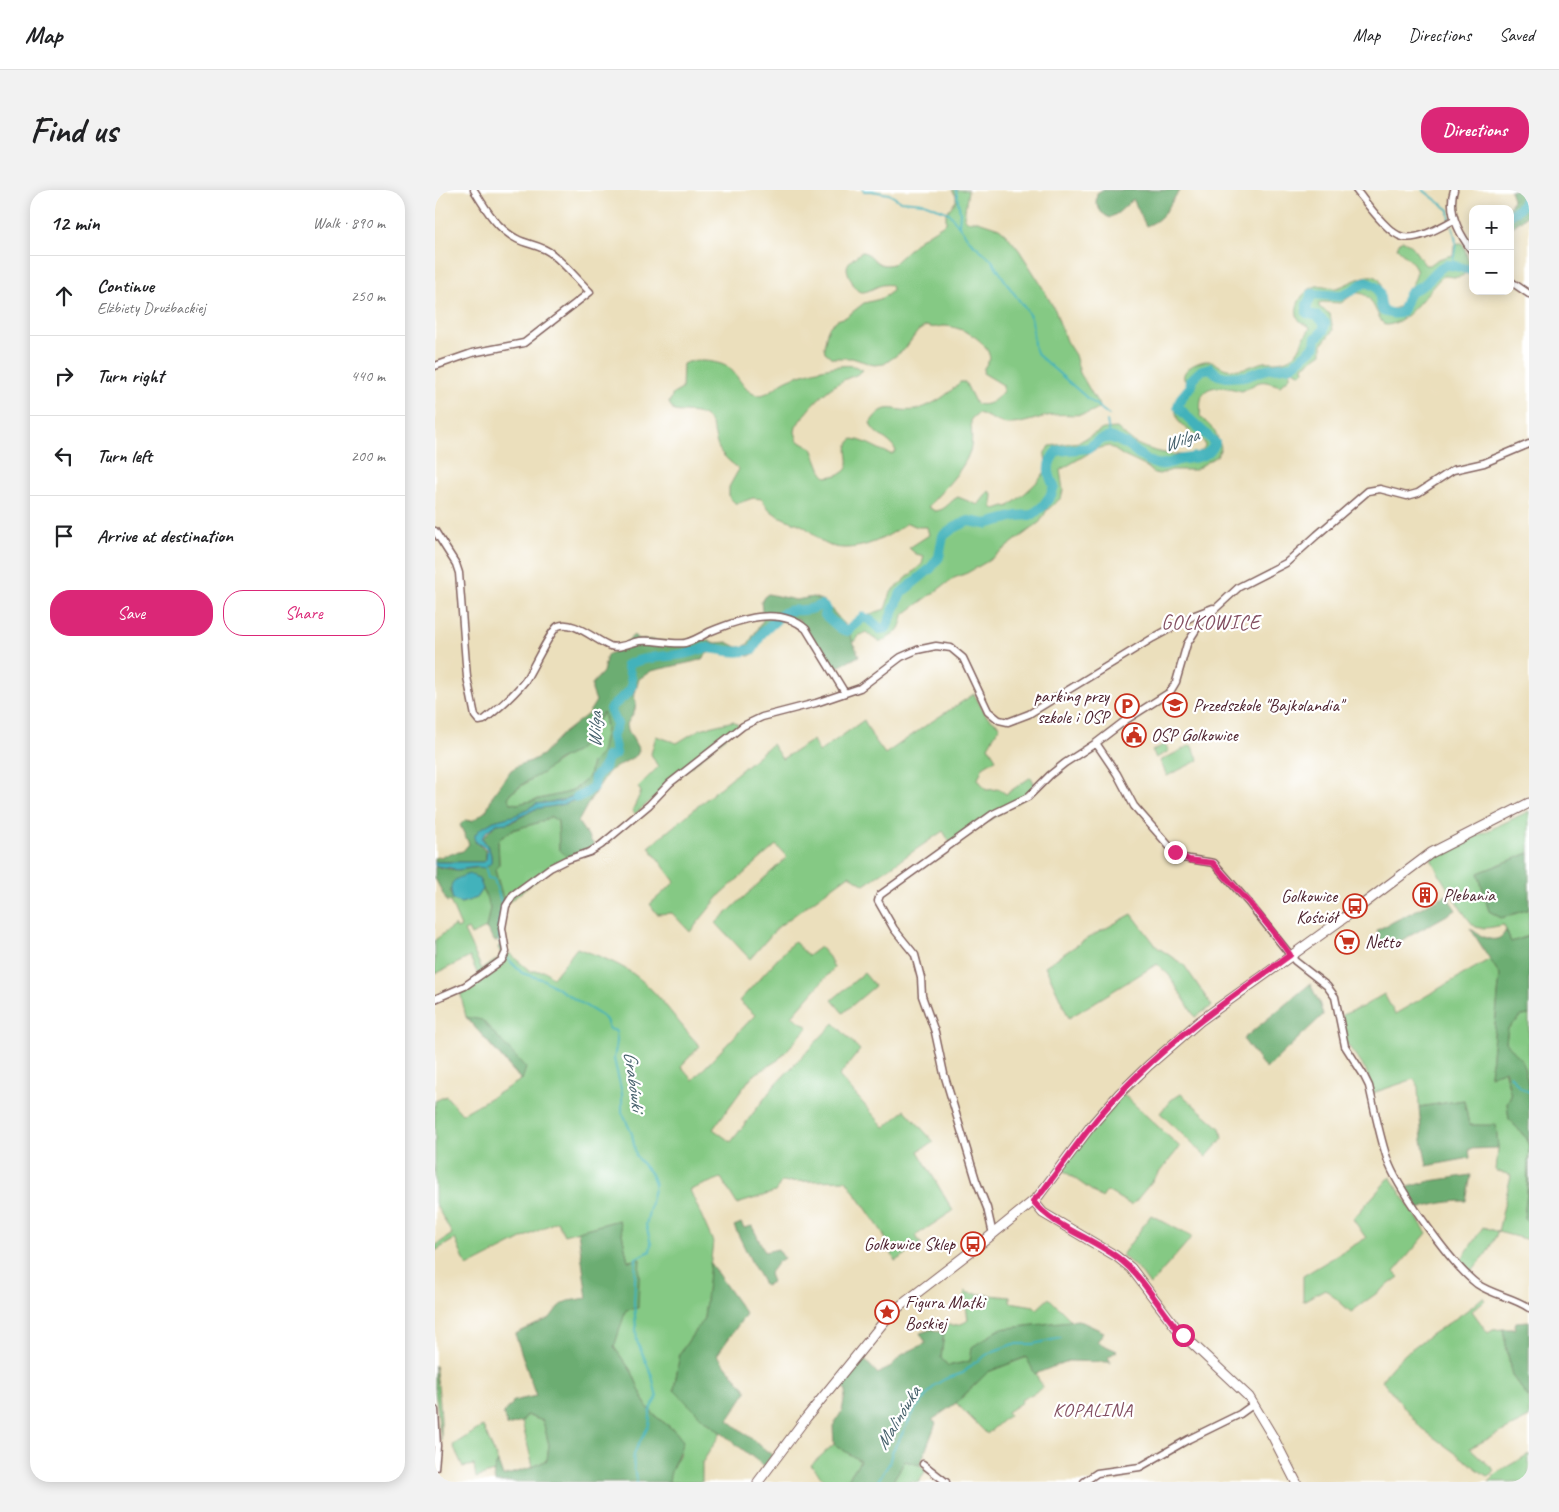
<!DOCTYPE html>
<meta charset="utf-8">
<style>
:root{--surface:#fff;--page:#f2f2f2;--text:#202124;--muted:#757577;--line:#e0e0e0;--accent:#db2777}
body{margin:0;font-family:Caveat,sans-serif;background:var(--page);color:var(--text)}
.controls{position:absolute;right:15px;top:15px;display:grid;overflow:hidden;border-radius:10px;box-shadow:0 2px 12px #0003}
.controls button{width:45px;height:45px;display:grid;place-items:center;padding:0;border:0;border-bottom:1px solid var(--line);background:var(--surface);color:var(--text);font:25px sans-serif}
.stop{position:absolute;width:15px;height:15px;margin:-11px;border:4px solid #db2777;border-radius:50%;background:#fff}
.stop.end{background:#db2777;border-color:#fff;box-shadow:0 1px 5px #0008}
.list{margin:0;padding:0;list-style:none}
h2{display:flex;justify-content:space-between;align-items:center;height:65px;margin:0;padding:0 20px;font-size:21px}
h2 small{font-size:16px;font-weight:400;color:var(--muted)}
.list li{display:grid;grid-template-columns:32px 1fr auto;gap:15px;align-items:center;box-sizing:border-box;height:80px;padding:0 20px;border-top:1px solid var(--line)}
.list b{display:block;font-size:19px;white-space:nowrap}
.list p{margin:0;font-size:16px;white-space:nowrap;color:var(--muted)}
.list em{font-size:16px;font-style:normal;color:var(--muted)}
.actions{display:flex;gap:10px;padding:15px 20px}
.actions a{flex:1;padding:11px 0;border:1px solid var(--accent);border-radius:20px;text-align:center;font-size:18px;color:var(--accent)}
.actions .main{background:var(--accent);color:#fff}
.icon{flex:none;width:28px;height:28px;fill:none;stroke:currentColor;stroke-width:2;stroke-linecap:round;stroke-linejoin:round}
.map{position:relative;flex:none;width:1094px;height:1292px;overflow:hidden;border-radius:20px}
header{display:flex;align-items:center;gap:30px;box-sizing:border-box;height:70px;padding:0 25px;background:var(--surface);border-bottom:1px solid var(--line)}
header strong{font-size:24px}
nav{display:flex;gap:28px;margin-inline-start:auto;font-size:18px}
.intro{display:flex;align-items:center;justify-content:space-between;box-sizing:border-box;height:120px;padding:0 30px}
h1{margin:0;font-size:35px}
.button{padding:12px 22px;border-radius:20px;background:var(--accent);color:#fff;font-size:18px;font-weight:700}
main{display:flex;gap:30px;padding:0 30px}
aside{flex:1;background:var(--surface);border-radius:20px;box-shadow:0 2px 12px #0003}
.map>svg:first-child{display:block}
</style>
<header>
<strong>Map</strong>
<nav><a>Map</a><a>Directions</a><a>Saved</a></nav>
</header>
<div class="intro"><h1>Find us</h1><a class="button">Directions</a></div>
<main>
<aside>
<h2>12 min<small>Walk · 890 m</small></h2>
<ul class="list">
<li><svg class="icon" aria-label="ahead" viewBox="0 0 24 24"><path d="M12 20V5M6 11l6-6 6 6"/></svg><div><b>Continue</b><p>Elżbiety Drużbackiej</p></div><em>250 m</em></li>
<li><svg class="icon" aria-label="right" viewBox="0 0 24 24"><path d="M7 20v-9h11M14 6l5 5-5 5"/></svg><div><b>Turn right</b></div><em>440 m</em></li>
<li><svg class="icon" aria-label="left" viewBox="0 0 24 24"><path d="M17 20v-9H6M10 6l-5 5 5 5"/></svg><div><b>Turn left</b></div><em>200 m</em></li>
<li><svg class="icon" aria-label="arrive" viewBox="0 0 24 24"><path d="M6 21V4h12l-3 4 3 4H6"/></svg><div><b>Arrive at destination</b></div></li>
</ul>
<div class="actions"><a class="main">Save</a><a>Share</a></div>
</aside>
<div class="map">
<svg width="1094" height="1292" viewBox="0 0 1094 1292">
<rect width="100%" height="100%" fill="#fff"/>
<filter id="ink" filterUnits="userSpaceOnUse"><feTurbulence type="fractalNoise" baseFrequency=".02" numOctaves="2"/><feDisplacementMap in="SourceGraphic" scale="10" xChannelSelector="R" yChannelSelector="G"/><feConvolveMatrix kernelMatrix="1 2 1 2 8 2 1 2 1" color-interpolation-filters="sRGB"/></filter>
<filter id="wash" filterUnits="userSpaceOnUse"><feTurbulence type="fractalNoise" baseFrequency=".0096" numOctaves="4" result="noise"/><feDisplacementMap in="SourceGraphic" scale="20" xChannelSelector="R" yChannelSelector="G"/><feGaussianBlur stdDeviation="1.12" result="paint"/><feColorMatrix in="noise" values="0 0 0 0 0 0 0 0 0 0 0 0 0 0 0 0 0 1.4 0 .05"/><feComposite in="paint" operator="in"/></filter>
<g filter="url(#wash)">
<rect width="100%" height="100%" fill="#ebdfbc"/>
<path fill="#85c984" stroke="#687458" d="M517,0H533L529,28L532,31H543L564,38L571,44L584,60L605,93L620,120L631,151L640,165L645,183L665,217C647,229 637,223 618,225C602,227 588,235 572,234C562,233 553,226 543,223L536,229C536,239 538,251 535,261C528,282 507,300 493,317L500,321C512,320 514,311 523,307L543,315L554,301L558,304L557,317L560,319L569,316L573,317C583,309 609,289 611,278C613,272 609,268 610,262L615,256L644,252L668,239L682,238C689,244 696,252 704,255C718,262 762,273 770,256L769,252C754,237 741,240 740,214L755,204V199C754,196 751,193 749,189C746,179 763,172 770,171C780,170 783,177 792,179C803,181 814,177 825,173C830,171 835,172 841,172C856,171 863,164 868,150C870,145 874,142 875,137C871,134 865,133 863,128C857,116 870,98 882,96C889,94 895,99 901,98C912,96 934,79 944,89C949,94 944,111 948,119C956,121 968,117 972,109C973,106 972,104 973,101C976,94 983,88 981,79C978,71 968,64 962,58L964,53L967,50L975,54L990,75H995L1003,69L1018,65L1019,56L1023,53H1027C1031,58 1031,66 1034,73C1031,91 1022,87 1009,86L1006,88C992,101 971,136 950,135L947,132C940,121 936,101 920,103L906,113L888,112L884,113V117L895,124L898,140L887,154V163L868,176L869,181L866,184L858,180L855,183V187L845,196C822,188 826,192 807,201C794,198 769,191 766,210C765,215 766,221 765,226L780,241L786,257L783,265L760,280H737L724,284L719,283L712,277L689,266L674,256L661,259L625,280L628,300L626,308L612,320L605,332L553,371L532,383L519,388L468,425C466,441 460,444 446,452L438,448L431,442L423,446L418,453L412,437L427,427L450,419L456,402L487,374L489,366L481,364L474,358L494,345L492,337H483L472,333C452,349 415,367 389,353C380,347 374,338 364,334C348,328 336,326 327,309L318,308L301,314L294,307V297L304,279C297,273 289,268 284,259C278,247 281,232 267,225C259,221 248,223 239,221L234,213L238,204L247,199L248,174C254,171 260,171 267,171C275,171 286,173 293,177C303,184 310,205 324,205C334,205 342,195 350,191C363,184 404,173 418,176C421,176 425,179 428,180C423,186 413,187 407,191C391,199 370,221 361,237L360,242L363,251L377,258L387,283L391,287C431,283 401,259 418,249C433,251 444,261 457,264L461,261C456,248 438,246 435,233C451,209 458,223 479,220C497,216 513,205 525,192H530L541,214C554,217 561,210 568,201V195L548,183L549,178L555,169C553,150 527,137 510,136C502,136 500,139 491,136L483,141L469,160L449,174L439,175L417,168H397L390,162L389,157L392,142L394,137L402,130L411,127L429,113L445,109L454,104L457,100L456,95C444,92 435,103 426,102C421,101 420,97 418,94C409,75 409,75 427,62C440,64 439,79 458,74L485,49L511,33V23L521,11V6Z
M539,504L551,525L565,536L553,556L561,569L548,577L543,589L551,600L564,599L571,604L596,587L601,597L593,606L516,654L508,641L429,695L414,685L343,737L315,769L281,733L352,667L341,655L286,704L255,742L237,723L222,724L215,714L240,692L214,657L337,554L347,569L378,550L384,562L429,530L437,546L450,564L493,534Z
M168,522L171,539L166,564L157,572L154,587L141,598L131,603L82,614L76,613L73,608L76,603L149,554Z
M299,531L304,536L200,624L197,621L206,602L203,597L223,577L216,564L221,546L242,553L265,539Z
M730,554L734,561L721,568L717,561Z
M756,555L764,570L732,586L725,571Z
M1094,621V663L1043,683L1054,721L1066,728L1094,719V746L1076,752L1069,735C1061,736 1049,740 1041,737C1033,733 999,678 996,668Z
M116,627L123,631L124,659L132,667L70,715L60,680L64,674L63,650L77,640L102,633Z
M48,699L55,718L51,738L36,745L33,739L29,741L47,779L63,769L66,764L63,757L68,755C71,772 55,777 43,785L35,767L0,784V750L20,735L22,739L26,737L15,711L18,710L26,713L42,708Z
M697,724L722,757L749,775L777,816L760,827L734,785L722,774L634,828L610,776L653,748Z
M359,751L373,766L385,757L394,767L399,778L357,826L373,837L343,870L317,886L278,939L296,952L339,896L399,833L425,860L404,886L450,938L470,920L499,952L483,961L518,1021L480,1046L487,1055L460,1071L448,1043L411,990L346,992L340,1002L302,1014L286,988L255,1000L278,1052L269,1128L245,1163L239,1200L266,1227L286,1243L267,1273V1292H234V1284L245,1263L240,1241L219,1225L211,1215L197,1182L179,1157L205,1070L193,1071L184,1030L129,1045L122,1031L32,1077L20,1049L0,1061V1056L17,1044L0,1013V911L11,906L27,924L86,890L31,827L25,801L74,763L95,781H110L118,788L142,758C164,766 187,774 205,789C228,808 244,835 265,856L246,876L258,890L320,825L304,811Z
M1055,769L1065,785L1055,885L1069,880L1076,905L1072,913L1074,929L1092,949L1094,957L1092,1002L1089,1028L1094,1032V1050L1063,1042L1051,1064L1034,1084L1024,1073L1048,1037L1063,1042L1076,985L1061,981L1063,958L1061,936L1034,935L1029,910L984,917L983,897L979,889L938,903L931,880L910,851L907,825L927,817L949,804L960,824Z
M429,783L440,796L408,823L397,810Z
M1094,825V899L1071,852L1073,838L1087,826Z
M687,903L745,957L700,1012L696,1015L672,1001L667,1008L629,981V976Z
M746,904L785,938L788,948L771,967L725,923L736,910Z
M955,987L992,1043L959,1082L964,1087L916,1122L890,1099L868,1111V1086L931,1048L918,1029Z
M716,1025L757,1047L715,1095L704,1080L687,1065Z
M530,1101L533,1103L575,1107V1112L599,1116L602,1119L614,1108L637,1131L565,1139L535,1171L513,1176L506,1168L510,1135C518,1135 526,1136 533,1130L531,1116L528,1112Z
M1048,1107L1050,1110L1037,1121L1053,1143L1058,1140L1068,1139L1077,1186L1094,1208V1228L1035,1258L1059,1280L1053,1287L986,1238L947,1190C972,1152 1016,1137 1048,1107Z
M592,1167L608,1198L586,1210L587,1212L572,1222L574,1225L552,1244L521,1213L553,1182Z
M0,1175C4,1201 7,1225 6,1251L0,1200Z
M91,1225L108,1231L114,1255L112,1270L98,1277L87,1232Z
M48,1236L63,1272L58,1282L41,1288L39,1275L28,1277L18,1255Z
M399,1254L425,1271L411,1292H391L376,1275Z
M1094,1264V1292H1053L1063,1282Z
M470,1271L485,1275L491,1280L484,1292H457Z"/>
<path fill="#6cad72" stroke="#5b664e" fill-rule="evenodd" d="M667,0H745C733,15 731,29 711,36L698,9L683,23L674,28L666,22L661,13L662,3Z
M1075,0H1094V24L1075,39V19H1072L1076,15L1078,9Z
M333,404L361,410L378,407L389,411L412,437L424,466L399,479L364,430L343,425L342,432L330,445L320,463L314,466L282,461L273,463L266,470L216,481L204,489L199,507C204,518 197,525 192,534L193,540L204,560L202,565L176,580L172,584L155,610L143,632L159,655L149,661L132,667L124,659L123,631L116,627L102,633L77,640L63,650L64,674L60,680L70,715L67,749L60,752L51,738L55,718L44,688L15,701L18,710L12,712L0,688V677L22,680L47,677L56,673C57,659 53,659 48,648L61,634L77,632L102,618L126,615L154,605L151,601L126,611L101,614L82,625L59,631L45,639L40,652L50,660L51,668L48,672H0V668L28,661L34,654L25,635L30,630L37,631L51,621L58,605L76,580L86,574L96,571L107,565L126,545L153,524L161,511L157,500V494L168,482L172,465L182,460L199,445L203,449L242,452L264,448L281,453L292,452L302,457H308L313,454L328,430L326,412L329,407ZM168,522L171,539L166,563L157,572L154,587L141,598L131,603L82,614L76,613L73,608L76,603L91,592L108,583L122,571L140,562L149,554Z
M1094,663V719L1066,728L1054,721L1043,683Z
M1011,705L1021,720L962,753L948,758L942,740Z
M1035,738C1045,746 1063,758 1071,740L1076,752L1094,746V825L1087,826L1073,838L1071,852L1088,872L1094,899V1032L1089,1028L1092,1002L1094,957L1092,949L1074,929L1072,913L1076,905L1070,880L1055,886L1065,785Z
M875,794L884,812L888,825L831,879L808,849Z
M31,827L47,830L91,878L87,890Z
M1029,910L1034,935H1061L1063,958L1034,959L1035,968L992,976L987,950L984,917Z
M1036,985L1031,1011C1014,1011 999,1014 983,1019L970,998L995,991Z
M184,1030L193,1071L205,1069L203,1118L191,1120L179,1157L197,1182L211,1215L219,1225L240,1241L248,1251C244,1265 235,1278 234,1292H60L58,1282L63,1272L68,1286L98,1277L112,1270L114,1255L108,1231L91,1225L87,1232L72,1236L68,1223L77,1215L78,1211L101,1206L80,1144L115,1128L123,1117L133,1111L152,1108L143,1041Z
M306,1033L309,1038L317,1036L330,1062L343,1059L349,1068L343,1072L334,1084L337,1092L330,1096L317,1073L299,1036Z
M275,1073L311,1124L282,1165L312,1201L293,1230L337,1265L329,1276L266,1227L239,1200L245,1163L269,1128Z
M643,1130L669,1142L662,1152L682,1161L673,1167L676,1173L672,1172L633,1171L600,1184L591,1167L553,1182L521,1213L497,1230L501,1233L485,1275L470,1271L457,1292H411L425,1271L399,1254L398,1236L407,1221L411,1200L404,1194L426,1166L443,1184L456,1176L468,1164L491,1153L485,1143L497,1139L504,1142L509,1141L506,1168L513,1176L535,1171L537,1157L565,1139Z
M1094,1131V1208L1077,1186L1068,1139H1079L1081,1132Z"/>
<path fill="#42b2bb" stroke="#466873" d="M151,601L154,605L126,615L100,619L73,633L61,634L52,641L47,648C53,657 57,661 56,673L50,678L42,677L22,680L16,678L0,676V672H48L51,670L52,659L42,653L39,649L40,645L45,639L59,631L81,625L101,614L126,611Z
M34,684L44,688L48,699L42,708L26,713L18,710C13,692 17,690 34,684Z"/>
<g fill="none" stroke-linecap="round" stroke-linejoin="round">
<path stroke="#42b2bb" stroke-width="2" d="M428,0L429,1H437L454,4L465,11L489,13L514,23L536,52L556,69L575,98L592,121L597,130L599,155L603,165L651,207L674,225
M521,0L525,22L524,35
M988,0L1014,20L1015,29
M1017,74C1021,56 1023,54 1017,36
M672,231L675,247
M50,675L53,688L59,689L66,712V720L63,735L65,753L68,763
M72,768L87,783L109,790L167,826L171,830L174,839L181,841L182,851L179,869L187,903V922L197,944L201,966L216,984L220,994L211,1035L216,1054L215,1061L201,1068L199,1113L202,1151L217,1186L222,1208C220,1212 217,1214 216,1218C214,1224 216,1231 213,1237C200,1262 194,1262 202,1292
M1075,885L1084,896L1094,902
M442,1292L454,1274L457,1262L480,1220L500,1195L510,1189L528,1183L539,1173L556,1162L578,1154H598L626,1148"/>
<path stroke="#42b2bb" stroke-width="10" d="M1075,25C1084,19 1093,12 1091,0
M345,426C354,418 358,421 369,420C375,420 381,417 386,415L391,419L390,425L406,439L412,441L428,427L435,430L445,439L451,438L466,403L495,379L504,367L508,346L517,339L533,331L551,334L581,326L597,325L608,316L616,305L619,296C612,283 611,273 622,261L654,258L664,250L675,247C680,249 687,252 692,255C702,261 710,271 721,274C730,276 736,272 744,270C758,267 774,269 780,253C768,240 754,231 743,216L746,208L757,195L755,191L767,180L775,178L783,185L791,187L812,186L832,179L857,176L880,156L881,148L888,141L890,133L882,126L872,123V115L877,104L905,106L918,100L930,92C952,99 941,106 948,121C974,130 966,114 975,103C978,99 986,97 991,93C997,87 1004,77 1011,75C1017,74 1030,79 1038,81
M142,607L147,606L159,596L160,587L169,578L172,567L177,566L181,563L177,546L182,534L175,519C192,500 204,505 192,475C212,465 235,468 257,462C262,461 267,458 272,458C290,459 300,465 318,459L327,443L341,430"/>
</g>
</g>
<g filter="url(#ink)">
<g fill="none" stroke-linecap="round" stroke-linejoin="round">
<g stroke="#82625e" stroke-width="9">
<path id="street" d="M921,0C931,12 953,44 968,47C985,50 1005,37 1019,30
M1019,0C1012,21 1025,45 1038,62
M1075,91L1094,104
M0,176L37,163L89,153L155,102C143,90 131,75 117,64C107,55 93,55 82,49C62,39 50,18 39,0
M0,341L21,374L24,383L32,487L40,526L44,531L49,530C64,518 78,506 90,491C97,480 116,440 123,436C138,429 161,451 175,456C185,459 194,453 204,451C219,449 235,455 250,453C258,451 267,446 274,442C303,430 344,415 371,439L410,503
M661,553L682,584L699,616L735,657L748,668L779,673L813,712L860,771L892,796L900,807L910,856L928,884L934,896C940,921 945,949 954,974C966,1003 1017,1075 1042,1094C1058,1105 1078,1107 1094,1118
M0,809L30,796L67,770L71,762L67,738L71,716L78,705L115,678L131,670L155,662L166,655L214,615L235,593L308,536L327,527L381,513L425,498L466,467L482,460L501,456L516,458L528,468L553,521L564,530L573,532L594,524L718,448L760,425L778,418
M559,1043L557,1040L552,1018L541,990L509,884L500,842L487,806L486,788L480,765L459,739L443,711L445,705L558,624L593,607L615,585L630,573L661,553L691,530L735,502L741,492L752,454L766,432L804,397L851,373L882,345L933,301L945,299L972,306L983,303L1018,280L1049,273L1094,254
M0,1220L2,1256L0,1278
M488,1274L511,1292
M649,1292L662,1283L705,1277L754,1249L805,1224L819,1214"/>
</g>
<g stroke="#82625e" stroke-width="11">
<path id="secondary" d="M598,1011L608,1023L681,1066L696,1078L743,1140L814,1207L838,1247L861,1292
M323,1292L371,1228L452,1128L465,1116L548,1052L602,1008L656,936L685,903L714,875L765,831L927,715L996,663L1094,613"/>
</g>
<use href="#street" stroke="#fff" stroke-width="6"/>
<use href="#secondary" stroke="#fff" stroke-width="9"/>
</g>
</g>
<g fill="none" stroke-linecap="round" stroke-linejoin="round" filter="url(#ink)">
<path stroke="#db2777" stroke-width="6" d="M740,662L754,670L778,673C805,703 833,732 855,765C796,808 734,850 684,904C655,934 632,969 607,1002L598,1011C619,1038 661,1049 687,1071C712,1091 726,1123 748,1145"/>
</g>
<defs>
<g id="school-ring" transform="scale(1.25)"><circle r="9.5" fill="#fff" stroke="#c8321e" stroke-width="1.5"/><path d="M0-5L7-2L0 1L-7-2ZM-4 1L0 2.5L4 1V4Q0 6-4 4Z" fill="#c8321e"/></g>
<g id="parking-ring" transform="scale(1.25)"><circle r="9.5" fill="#fff" stroke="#c8321e" stroke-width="1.5"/><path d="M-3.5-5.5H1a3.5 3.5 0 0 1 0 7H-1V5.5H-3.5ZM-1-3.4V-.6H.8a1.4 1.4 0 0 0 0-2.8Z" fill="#c8321e"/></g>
<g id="civic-ring" transform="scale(1.25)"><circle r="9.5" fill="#fff" stroke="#c8321e" stroke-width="1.5"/><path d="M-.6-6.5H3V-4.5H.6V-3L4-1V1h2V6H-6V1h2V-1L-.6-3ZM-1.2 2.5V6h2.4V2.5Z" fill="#c8321e"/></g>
<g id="building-ring" transform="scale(1.25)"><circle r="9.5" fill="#fff" stroke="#c8321e" stroke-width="1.5"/><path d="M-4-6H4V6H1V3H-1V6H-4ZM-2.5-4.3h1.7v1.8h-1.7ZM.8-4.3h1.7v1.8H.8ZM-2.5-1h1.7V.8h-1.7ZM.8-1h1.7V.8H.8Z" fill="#c8321e"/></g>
<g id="bus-ring" transform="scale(1.25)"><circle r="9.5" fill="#fff" stroke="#c8321e" stroke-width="1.5"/><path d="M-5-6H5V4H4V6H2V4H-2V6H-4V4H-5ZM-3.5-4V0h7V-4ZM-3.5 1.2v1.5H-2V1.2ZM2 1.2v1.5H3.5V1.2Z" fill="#c8321e"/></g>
<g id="supermarket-ring" transform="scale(1.25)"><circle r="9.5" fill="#fff" stroke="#c8321e" stroke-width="1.5"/><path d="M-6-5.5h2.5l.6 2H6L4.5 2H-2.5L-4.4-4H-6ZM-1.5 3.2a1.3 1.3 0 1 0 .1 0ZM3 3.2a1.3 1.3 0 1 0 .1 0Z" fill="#c8321e"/></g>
<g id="sight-ring" transform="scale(1.25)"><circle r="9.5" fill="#fff" stroke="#c8321e" stroke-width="1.5"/><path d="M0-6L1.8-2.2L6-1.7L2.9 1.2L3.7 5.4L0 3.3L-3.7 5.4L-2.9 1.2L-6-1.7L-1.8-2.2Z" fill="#c8321e"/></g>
</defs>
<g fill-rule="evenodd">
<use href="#school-ring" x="740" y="515"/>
<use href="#parking-ring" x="692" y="516"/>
<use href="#civic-ring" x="699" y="545"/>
<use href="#building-ring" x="990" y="705"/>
<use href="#bus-ring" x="920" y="716"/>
<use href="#supermarket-ring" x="912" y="752"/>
<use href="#bus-ring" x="538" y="1054"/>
<use href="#sight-ring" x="452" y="1122"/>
</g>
<g text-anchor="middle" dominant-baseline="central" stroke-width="4.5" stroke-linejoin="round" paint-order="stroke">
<g font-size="18" fill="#4a1f2b" stroke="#fff" text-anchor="start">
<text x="674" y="506" text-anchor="end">parking przy<tspan x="674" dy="21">szkole i OSP</tspan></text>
<text x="758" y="515">Przedszkole "Bajkolandia"</text>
<text x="716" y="545">OSP Golkowice</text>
<text x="1008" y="705">Plebania</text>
<text x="902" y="706" text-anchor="end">Golkowice<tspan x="902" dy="21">Kościół</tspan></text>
<text x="930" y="752">Netto</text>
<text x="520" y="1054" text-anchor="end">Golkowice Sklep</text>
<text x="470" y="1112">Figura Matki<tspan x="470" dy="21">Boskiej</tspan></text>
</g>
<g font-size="19" font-style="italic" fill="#46616c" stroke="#fff">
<text transform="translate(746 250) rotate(-19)">Wilga</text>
<text transform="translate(160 540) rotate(-89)">Wilga</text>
<text transform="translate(199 891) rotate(82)">Grabówki</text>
<text transform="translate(463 1228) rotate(-59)">Malinówka</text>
</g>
<g font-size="19" letter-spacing="1" fill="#824e60" stroke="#fff">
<text x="658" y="1220">KOPALINA</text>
</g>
<g font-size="20" letter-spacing="1" fill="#824e60" stroke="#fff">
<text x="776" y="432">GOLKOWICE</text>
</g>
</g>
</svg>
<div class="controls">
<button>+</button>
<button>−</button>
</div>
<div class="stop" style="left:748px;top:1145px"></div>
<div class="stop end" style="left:740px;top:662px"></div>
</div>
</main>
